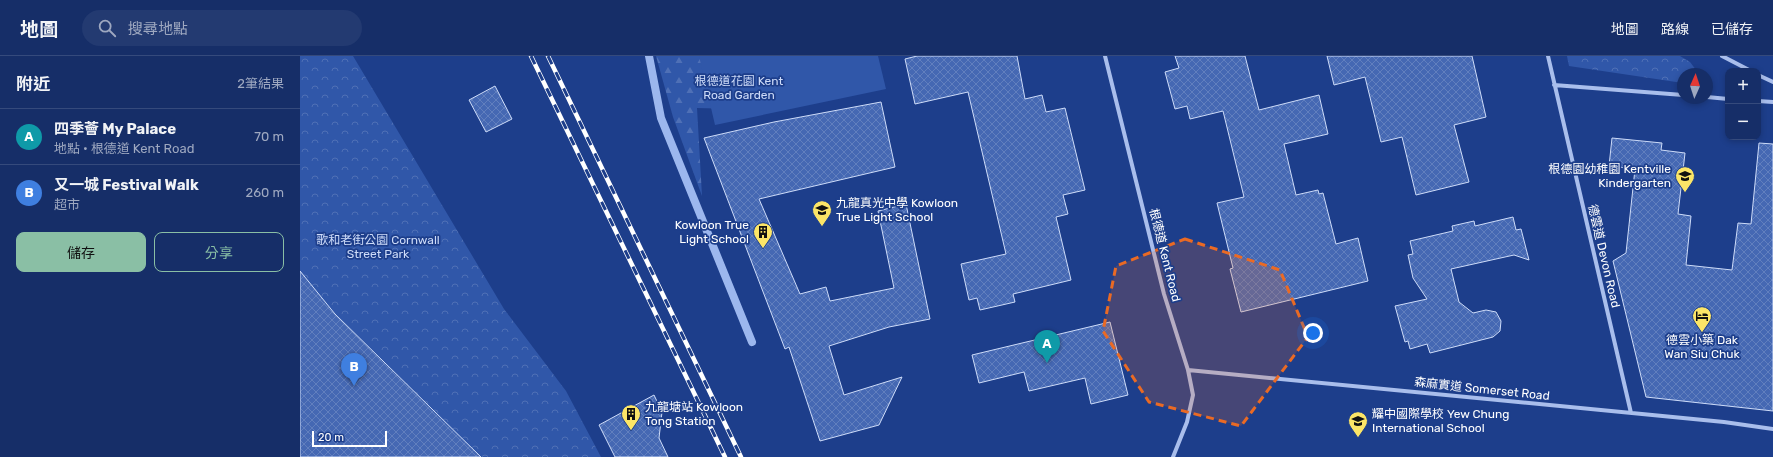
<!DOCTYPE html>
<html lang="zh-TW">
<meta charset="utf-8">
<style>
:root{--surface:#162e68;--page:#233a71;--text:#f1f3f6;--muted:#9ea8c0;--line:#354a7c;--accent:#8abfa5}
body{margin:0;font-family:Rubik,"Noto Sans TC",sans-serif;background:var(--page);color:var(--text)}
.controls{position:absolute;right:12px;top:12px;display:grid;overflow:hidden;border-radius:8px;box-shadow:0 2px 6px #0003}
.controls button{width:36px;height:36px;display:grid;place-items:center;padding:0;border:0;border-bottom:1px solid var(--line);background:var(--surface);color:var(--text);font:20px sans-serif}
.compass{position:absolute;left:1377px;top:12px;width:36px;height:36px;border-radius:50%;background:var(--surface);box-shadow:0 2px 6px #0003;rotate:3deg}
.scale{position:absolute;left:12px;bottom:10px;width:75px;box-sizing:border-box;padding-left:4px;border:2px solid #fff;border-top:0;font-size:11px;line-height:14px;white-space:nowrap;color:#fff;-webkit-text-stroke:3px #1d3e8b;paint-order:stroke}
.you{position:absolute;left:1013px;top:277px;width:14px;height:14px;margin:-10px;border:3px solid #fff;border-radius:50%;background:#1a73e8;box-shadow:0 0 0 6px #1a73e833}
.badge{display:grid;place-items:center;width:26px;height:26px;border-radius:50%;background:var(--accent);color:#fff;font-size:13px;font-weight:700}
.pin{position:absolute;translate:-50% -33px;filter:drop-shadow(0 1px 2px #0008)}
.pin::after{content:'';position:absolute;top:21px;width:14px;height:12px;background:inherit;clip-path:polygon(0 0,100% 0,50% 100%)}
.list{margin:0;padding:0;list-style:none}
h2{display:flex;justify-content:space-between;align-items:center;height:52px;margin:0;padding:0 16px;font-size:17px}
h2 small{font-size:13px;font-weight:400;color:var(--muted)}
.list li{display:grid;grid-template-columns:26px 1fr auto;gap:12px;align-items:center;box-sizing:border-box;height:56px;padding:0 16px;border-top:1px solid var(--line)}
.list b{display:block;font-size:15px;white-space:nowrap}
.list p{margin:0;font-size:13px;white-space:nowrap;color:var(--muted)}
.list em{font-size:13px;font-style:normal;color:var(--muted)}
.actions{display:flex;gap:8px;padding:12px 16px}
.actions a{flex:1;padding:9px 0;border:1px solid var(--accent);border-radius:8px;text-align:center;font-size:14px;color:var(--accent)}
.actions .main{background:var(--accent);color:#111}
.icon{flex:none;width:22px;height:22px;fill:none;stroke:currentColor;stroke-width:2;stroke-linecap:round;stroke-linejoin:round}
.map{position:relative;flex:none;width:1473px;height:401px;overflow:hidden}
header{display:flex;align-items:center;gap:24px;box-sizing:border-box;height:56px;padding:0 20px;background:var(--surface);border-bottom:1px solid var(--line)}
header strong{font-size:19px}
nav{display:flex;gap:22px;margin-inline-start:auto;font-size:14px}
.search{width:280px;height:36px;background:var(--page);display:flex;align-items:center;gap:10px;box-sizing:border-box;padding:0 14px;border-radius:22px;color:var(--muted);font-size:15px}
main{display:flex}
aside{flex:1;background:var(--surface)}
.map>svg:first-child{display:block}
</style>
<header>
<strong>地圖</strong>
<div class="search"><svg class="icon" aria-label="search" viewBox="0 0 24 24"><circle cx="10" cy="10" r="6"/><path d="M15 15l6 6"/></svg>搜尋地點</div>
<nav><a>地圖</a><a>路線</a><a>已儲存</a></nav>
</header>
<main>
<aside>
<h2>附近<small>2筆結果</small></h2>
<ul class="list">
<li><span class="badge" style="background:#0f9aa8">A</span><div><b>四季薈 My Palace</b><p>地點 · 根德道 Kent Road</p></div><em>70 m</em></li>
<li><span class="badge" style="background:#3f7fe0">B</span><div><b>又一城 Festival Walk</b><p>超市</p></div><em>260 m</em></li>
</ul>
<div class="actions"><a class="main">儲存</a><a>分享</a></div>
</aside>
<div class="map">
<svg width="1473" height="401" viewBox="0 0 1473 401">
<defs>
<pattern id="forest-firs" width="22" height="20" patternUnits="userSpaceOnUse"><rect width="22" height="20" fill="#3057a9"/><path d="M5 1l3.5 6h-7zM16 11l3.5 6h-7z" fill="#4f70b6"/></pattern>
<pattern id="park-crowns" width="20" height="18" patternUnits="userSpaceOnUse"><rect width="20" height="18" fill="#3057a9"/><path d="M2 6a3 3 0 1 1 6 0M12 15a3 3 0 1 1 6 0" fill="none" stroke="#4f70b6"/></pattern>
<pattern id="building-cross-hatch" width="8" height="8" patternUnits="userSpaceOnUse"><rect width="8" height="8" fill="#4568b3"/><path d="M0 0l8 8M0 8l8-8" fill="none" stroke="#617fbe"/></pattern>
</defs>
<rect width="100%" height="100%" fill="#1d3e8b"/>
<path fill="url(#forest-firs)" d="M356,0H428L438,53L397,52L402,140L373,61Z"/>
<path fill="url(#park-crowns)" d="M0,0H53L204,253L266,335L301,401H181L35,258L0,215Z
M1267,0H1380L1390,6L1396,14L1395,18H1383V27L1269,10Z"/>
<path fill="#3057a9" d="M399,0H578L586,33L415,69Z"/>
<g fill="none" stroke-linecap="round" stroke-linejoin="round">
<path stroke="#9cb7ee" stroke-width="8" d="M349,0L361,62L452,286"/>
</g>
<path fill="url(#building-cross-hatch)" stroke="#cedcf9" d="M617,0H717L725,43L742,39L746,56L765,52L785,134L763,139L768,158L756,161L771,224L713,238L715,246L680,254L677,242L669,244L661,208L706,198L668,36L615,48L605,3Z
M875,0H945L959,54L1019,39L1028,78L984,88L996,139L1018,134L1019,138L1023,137L1036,188L1058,182L1068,225L941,256L930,213L933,212L917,147L944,141L923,55L890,63L887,50L875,53L865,16L879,12Z
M1027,0H1172L1186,61L1154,69L1169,126L1116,139L1102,81L1081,86L1065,21L1034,29Z
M195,30L212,63L186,76L169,44Z
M581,46L595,111L459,143L500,238L526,231L530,245L594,232L578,155L606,148L630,263L589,271L529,290L544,339L602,321L579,369L520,385L489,291L485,293L404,82L474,66Z
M1312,82L1362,87L1361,94L1385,97L1378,158L1391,160L1386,209L1432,214L1438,167L1451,168L1459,87L1473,88V355L1346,341L1313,205L1326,197L1335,113L1309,110Z
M1213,161L1216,174L1221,173L1229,204L1214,199L1151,213L1159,246L1173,257L1186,254L1196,256L1201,265L1200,275L1193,281L1130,297L1127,288L1110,293L1108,285L1105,286L1095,250L1127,243L1113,222L1108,199L1113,198L1110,185L1153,175L1152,170L1174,165L1175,170Z
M0,215L35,258L181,401H0Z
M810,266L828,339L791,348L785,322L729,335L724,316L679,327L672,299Z
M354,339L362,356L359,382L368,401H315L299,369Z"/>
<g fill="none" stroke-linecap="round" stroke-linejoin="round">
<path stroke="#a9beec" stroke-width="4" d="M805,0L864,238L888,314L893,339L887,366L873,401
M1248,0L1331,357
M1422,0L1451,15
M1458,19L1473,26
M1254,29L1383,39
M1407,41L1428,43
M1458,45L1473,46
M888,314L1424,366L1473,373"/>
<g stroke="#fff" stroke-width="4.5">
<path id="rail" d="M231,0L425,401
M248,0L441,401"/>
</g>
<use href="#rail" stroke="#1d3e8b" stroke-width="3" stroke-dasharray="9" stroke-linecap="butt"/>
</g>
<path fill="#ea6a24" fill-opacity="0.2" stroke="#ea6a24" stroke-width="3" stroke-dasharray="8 5" stroke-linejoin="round" d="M885,183L980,214L1008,281L941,370L849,346L803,275L816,210Z"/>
<defs>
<g id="school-pin" transform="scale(1)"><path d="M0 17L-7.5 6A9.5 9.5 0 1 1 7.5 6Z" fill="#fce567" stroke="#1d3e8b"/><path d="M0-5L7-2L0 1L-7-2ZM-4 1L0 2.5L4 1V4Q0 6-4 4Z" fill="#111"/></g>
<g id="building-pin" transform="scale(1)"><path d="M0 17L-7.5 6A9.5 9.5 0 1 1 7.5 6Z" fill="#fce567" stroke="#1d3e8b"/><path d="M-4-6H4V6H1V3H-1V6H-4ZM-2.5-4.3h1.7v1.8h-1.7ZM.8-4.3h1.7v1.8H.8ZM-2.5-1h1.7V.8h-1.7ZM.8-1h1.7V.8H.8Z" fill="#111"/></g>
<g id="hotel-pin" transform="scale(1)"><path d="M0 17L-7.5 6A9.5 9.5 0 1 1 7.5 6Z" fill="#fce567" stroke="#1d3e8b"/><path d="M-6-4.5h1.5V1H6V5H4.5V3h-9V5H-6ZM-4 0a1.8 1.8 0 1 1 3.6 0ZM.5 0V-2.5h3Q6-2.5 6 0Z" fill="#111"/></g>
</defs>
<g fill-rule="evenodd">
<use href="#school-pin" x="1385" y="120"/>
<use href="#school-pin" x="522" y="154"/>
<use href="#building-pin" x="463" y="176"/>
<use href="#hotel-pin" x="1402" y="260"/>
<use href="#building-pin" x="331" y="358"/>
<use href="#school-pin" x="1058" y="365"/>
</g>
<g text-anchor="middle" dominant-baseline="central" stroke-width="3.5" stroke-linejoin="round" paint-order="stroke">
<g font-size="12" fill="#cedcf9" stroke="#1d3e8b">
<text x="439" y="25">根德道花園 Kent<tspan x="439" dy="14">Road Garden</tspan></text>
<text x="78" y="184">歌和老街公園 Cornwall<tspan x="78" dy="14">Street Park</tspan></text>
</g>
<g font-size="12" fill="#fff" stroke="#1d3e8b" text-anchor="start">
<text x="1371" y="113" text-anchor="end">根德園幼稚園 Kentville<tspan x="1371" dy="14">Kindergarten</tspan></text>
<text x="536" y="147">九龍真光中學 Kowloon<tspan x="536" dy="14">True Light School</tspan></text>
<text x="449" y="169" text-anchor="end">Kowloon True<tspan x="449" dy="14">Light School</tspan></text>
<text x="1402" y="284" text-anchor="middle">德雲小築 Dak<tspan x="1402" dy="14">Wan Siu Chuk</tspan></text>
<text x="345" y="351">九龍塘站 Kowloon<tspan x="345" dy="14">Tong Station</tspan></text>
<text x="1072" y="358">耀中國際學校 Yew Chung<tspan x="1072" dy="14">International School</tspan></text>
</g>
<g font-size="12" fill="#fff" stroke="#1d3e8b">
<text transform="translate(865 199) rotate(76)">根德道 Kent Road</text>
<text transform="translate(1304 200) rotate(77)">德雲道 Devon Road</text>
<text transform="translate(1182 333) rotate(6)">森麻實道 Somerset Road</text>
</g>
</g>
</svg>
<div class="controls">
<button>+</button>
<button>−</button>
</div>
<svg class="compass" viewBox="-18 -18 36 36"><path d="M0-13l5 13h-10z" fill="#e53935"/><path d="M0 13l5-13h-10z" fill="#9ea8c0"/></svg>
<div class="scale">20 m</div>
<div class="you"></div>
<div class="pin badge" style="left:747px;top:307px;background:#0f9aa8">A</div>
<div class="pin badge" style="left:54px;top:330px;background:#3f7fe0">B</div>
</div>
</main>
